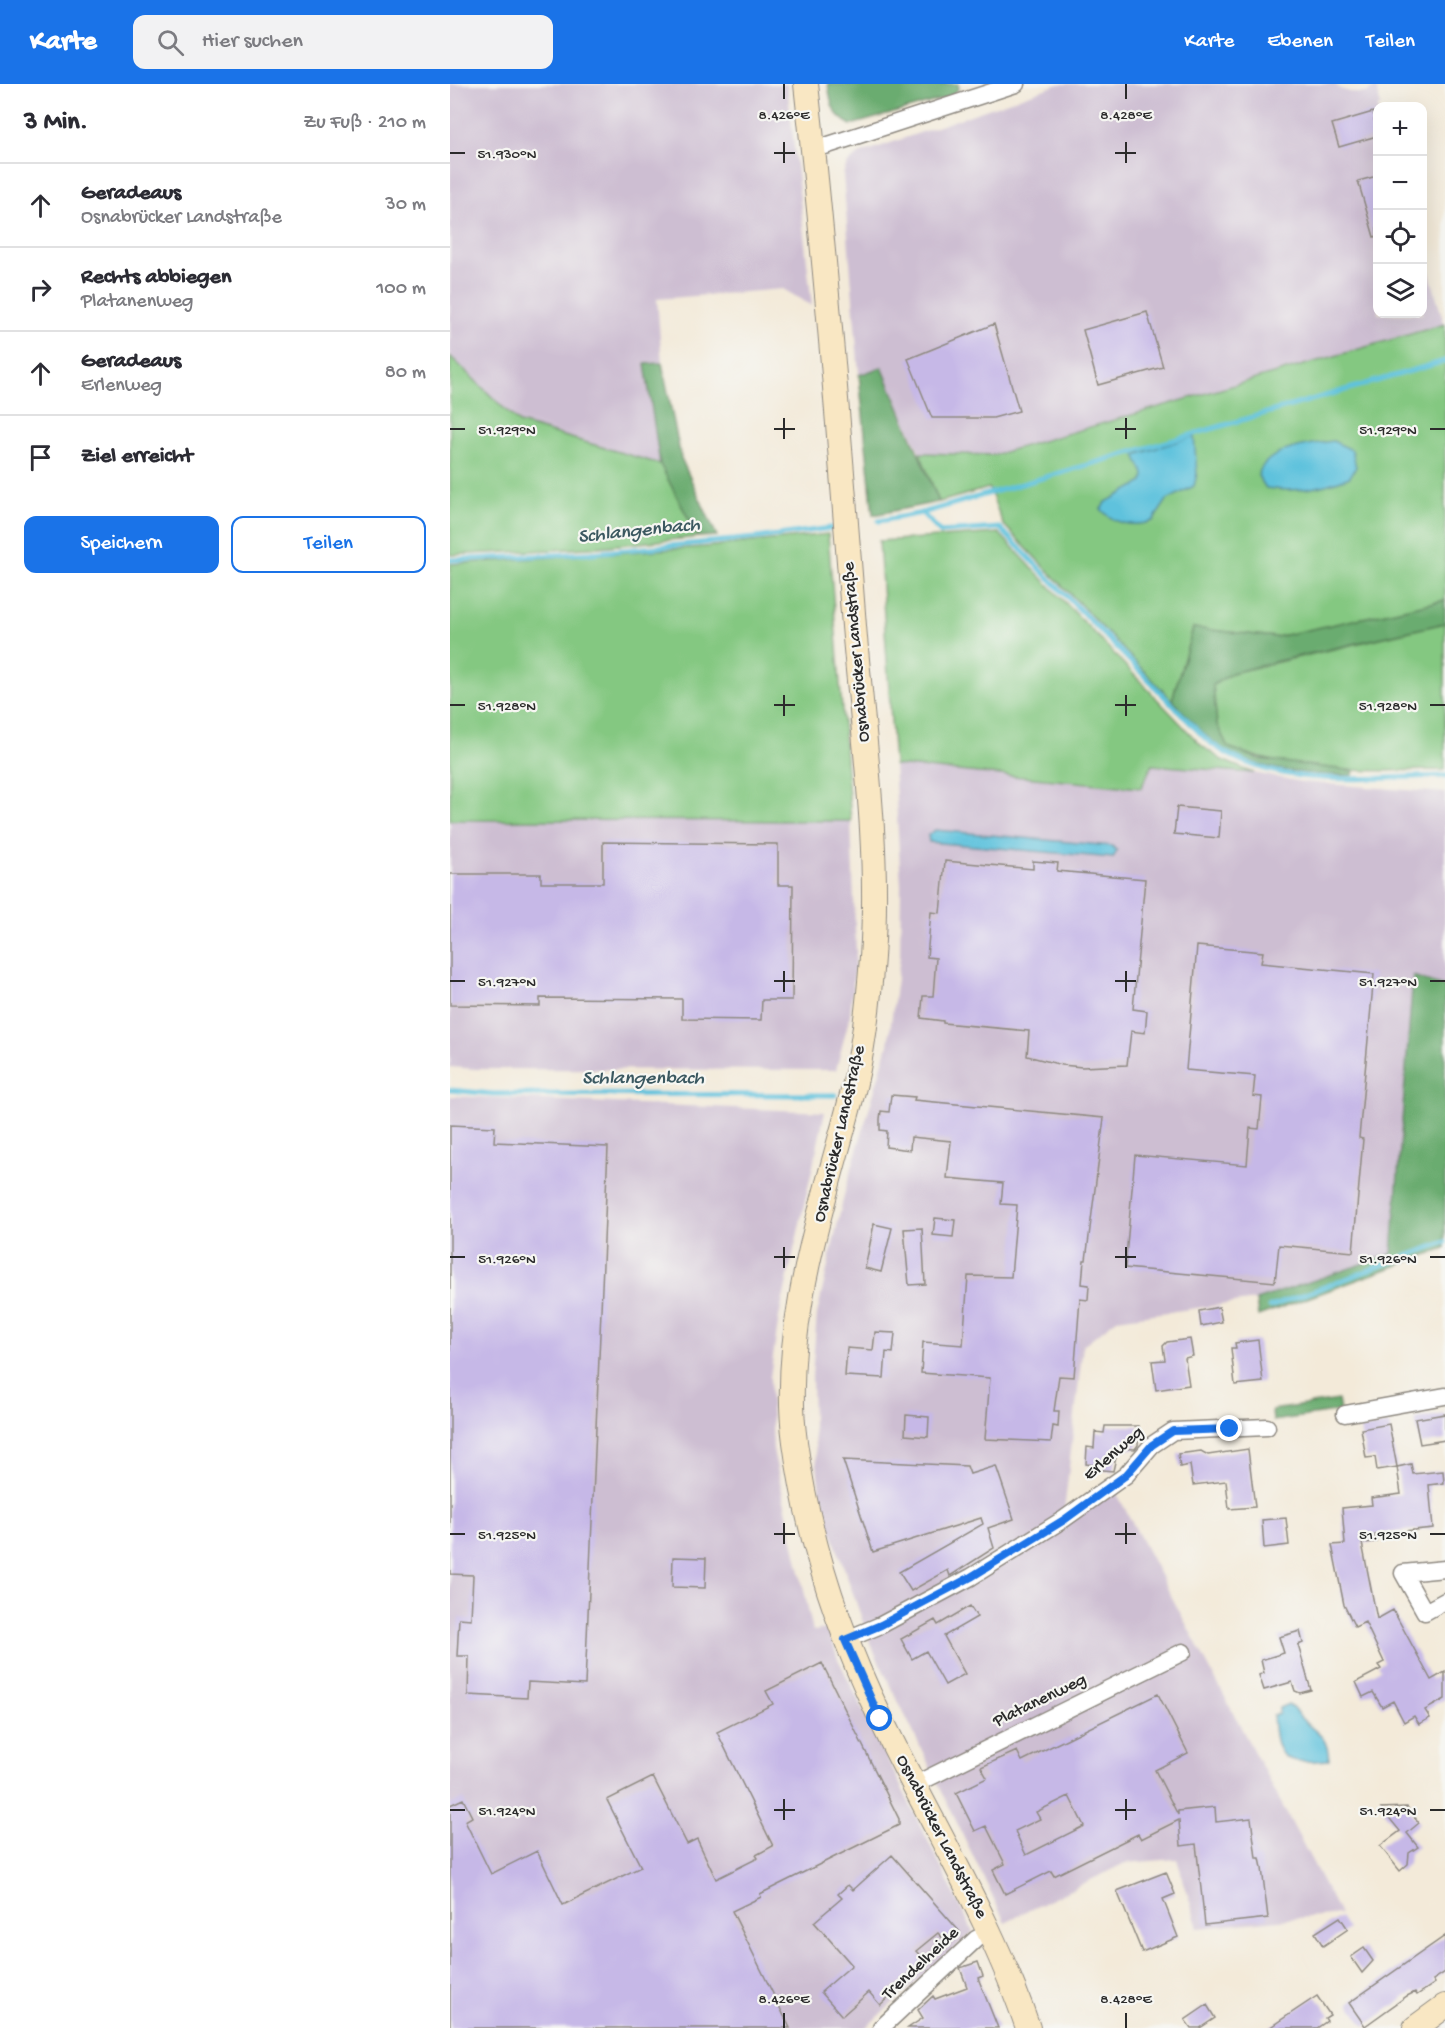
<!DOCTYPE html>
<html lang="de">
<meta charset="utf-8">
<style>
:root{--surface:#fff;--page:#f2f2f3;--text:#2b2b33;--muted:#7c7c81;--line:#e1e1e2;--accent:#1a73e8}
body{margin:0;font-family:"Gochi Hand",sans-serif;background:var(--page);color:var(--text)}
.controls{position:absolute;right:18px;top:18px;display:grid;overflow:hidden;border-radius:12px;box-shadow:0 6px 24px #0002}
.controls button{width:54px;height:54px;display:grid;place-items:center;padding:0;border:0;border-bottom:2px solid var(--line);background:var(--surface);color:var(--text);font:30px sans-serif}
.stop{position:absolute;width:18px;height:18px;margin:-14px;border:4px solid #1a73e8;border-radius:50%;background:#fff}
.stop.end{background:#1a73e8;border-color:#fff;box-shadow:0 2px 6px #0008}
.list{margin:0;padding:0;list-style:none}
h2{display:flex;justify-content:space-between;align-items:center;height:78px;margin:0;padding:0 24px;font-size:26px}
h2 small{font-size:20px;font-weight:400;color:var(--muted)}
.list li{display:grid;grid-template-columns:39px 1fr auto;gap:18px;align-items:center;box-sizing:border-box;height:84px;padding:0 24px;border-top:2px solid var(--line)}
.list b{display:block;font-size:22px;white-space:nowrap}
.list p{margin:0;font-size:20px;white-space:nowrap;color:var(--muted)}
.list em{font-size:20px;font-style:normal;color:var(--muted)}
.actions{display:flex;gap:12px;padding:18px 24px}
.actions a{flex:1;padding:14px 0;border:2px solid var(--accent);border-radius:12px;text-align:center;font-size:21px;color:var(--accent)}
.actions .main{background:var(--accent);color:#fff}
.icon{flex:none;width:33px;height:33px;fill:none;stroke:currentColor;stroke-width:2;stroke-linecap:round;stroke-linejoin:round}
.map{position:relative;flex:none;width:995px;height:1944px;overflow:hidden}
header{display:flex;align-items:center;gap:36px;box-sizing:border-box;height:84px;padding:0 30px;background:var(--accent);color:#fff}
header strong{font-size:28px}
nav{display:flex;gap:33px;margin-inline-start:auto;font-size:21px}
.search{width:420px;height:54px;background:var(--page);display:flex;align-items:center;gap:15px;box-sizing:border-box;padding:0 21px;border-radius:12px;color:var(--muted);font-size:22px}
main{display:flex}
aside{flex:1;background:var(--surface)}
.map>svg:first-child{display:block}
</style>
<header>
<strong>Karte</strong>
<div class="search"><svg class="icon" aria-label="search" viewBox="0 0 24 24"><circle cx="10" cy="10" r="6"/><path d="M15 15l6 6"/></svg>Hier suchen</div>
<nav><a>Karte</a><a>Ebenen</a><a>Teilen</a></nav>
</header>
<main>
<aside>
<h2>3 Min.<small>Zu Fuß · 210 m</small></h2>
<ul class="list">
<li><svg class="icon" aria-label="ahead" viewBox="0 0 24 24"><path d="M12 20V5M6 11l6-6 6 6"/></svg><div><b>Geradeaus</b><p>Osnabrücker Landstraße</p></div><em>30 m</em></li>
<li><svg class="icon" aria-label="right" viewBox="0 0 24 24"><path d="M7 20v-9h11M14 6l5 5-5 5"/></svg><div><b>Rechts abbiegen</b><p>Platanenweg</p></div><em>100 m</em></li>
<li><svg class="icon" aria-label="ahead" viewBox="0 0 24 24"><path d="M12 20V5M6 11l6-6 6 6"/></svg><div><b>Geradeaus</b><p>Erlenweg</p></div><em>80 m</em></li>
<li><svg class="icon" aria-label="arrive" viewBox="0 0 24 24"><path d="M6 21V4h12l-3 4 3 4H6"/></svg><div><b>Ziel erreicht</b></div></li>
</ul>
<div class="actions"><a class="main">Speichern</a><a>Teilen</a></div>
</aside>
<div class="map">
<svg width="995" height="1944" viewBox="0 0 995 1944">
<rect width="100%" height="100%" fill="#f6f6f2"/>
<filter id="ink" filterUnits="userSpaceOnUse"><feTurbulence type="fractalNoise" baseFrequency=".0167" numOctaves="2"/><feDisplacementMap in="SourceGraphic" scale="12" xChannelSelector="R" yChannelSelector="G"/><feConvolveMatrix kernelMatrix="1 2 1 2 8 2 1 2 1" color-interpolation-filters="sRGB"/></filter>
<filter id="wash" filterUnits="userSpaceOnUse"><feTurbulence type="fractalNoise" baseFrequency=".008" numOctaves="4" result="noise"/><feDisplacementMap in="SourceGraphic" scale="24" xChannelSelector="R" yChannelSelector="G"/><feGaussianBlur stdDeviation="1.35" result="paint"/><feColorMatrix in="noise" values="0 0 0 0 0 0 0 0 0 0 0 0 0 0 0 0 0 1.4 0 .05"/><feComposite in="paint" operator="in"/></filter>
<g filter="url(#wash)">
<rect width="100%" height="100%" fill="#f3ead9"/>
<path fill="#cdbed2" d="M0,0H337L362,222L333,205L207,215L212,279L195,280L210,380L69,339L0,272Z
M609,0H885L890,5L904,9H916L926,3L931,22H928V230H972L973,165L994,240L544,371L470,369L432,283L409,291L393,90L397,80L409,70Z
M444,681L690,704L702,681L804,689L852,698L995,709V903L963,893L942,1170L806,1216L667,1235L633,1261L614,1428L665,1406L890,1830L748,1844L727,1775L675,1779L555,1838L421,1561L371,1418L363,1342L362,1292L367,1230L395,1107L438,961L450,872L451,801Z
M0,736L401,737L406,869L400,931L386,986L25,985L0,983Z
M0,1012L375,1028L329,1233L320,1293L323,1366L363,1547L378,1545L388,1575L523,1848L415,1944H0Z"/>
<path fill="#84c881" stroke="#587a56" stroke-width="1.5" d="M995,240V516L826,553L743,544L722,616L553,440L539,404L489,418L470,369L544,371Z
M0,272L69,339L210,380L248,453L138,464L0,471Z
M549,449L751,661L772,676L804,689L702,681L691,704L444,681L429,457Z
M378,450L401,737L0,736V480L254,463Z
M995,539V686C921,687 848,691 778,663L767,641L763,601L782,589Z"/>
<path fill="#6bac6f" stroke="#4b6c4d" stroke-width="1.5" d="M378,0H508L509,4L500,13L401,41C382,31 381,20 378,0Z
M212,279L231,374L267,452L248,453L210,380L195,280Z
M432,283L489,418L423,431L409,291Z
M995,516V539L828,577L782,589L763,601L767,641L778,663L809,675L904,687L903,691C866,692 809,687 776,667C755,655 739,633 722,616L743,544L826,553Z
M963,892L995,903V1164L808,1232L806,1216L942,1170Z
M888,1316L890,1327L823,1337L822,1326Z"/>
<path fill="#5fc2dd" stroke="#457684" stroke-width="1.5" d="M744,352L747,390L744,402L717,416L703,437C684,443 665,441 651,425L656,418L693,398L694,390L685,371Z
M883,357L902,366L906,383L900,393C871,404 847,409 816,404L808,392C815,364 858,361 883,357Z
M485,746L662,762L667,767L663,774L479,758L478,751Z
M838,1620C846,1624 845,1629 851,1634C867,1651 877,1649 879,1676C833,1680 826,1678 823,1631L829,1630V1624Z"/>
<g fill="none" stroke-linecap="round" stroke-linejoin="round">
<path stroke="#5fc2dd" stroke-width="5" d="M472,429L490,448L550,444L757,656C821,708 918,693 995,692
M429,437L472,429L995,277
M0,476L141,469L306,454L381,444
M0,1006L43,1010L385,1011
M820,1223L995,1158"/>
</g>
<g id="blocks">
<path fill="#c6b8e7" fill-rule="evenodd" d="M923,28L927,52L889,63L882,40Z
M927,92V152L924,153L908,97Z
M697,228L713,283L648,301L633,246Z
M544,240L569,327L543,334H482L458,275Z
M727,723L771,727L769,754L724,750Z
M153,758L328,760V801H343L342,916H312L311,936L232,935V915L90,914V922L0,921V790H91V799H153Z
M495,777L583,785V777L608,779L607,787L695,795L683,925L697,927L695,949L681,947L677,981L632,983L612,981L577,972L579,947L493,939V937L471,934L473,912H483L486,874L477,873L481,828L490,829Z
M747,862L813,868L811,879L924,890L909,1054L913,1055L903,1168L829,1161L825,1198L675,1184L685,1071L797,1081L800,1044L809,1045L812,1013L803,1012L805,992L736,986Z
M441,1011L465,1013L464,1016L654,1034L636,1176H634L632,1200L639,1201L638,1216L630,1215L624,1293L609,1292L604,1327H609L608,1343L603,1342L601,1358L535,1355L540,1294L471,1289L473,1258L513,1261L518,1192L561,1193L567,1121L551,1120L553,1099L497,1094L501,1057L461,1053L460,1066L436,1063L437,1047L430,1046V1035L431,1027L439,1028Z
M0,1041L45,1043L44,1058L158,1063L135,1601L78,1598L77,1614L18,1611L19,1572H7L9,1534L21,1535L23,1491L0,1490Z
M485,1134L505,1136L503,1153L483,1151Z
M424,1140L442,1144L431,1188L415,1184Z
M472,1144L475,1200L459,1201L454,1145Z
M769,1223L772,1238L751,1242L749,1227Z
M425,1248L445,1249L443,1269L436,1268L434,1294L395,1292L397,1264L423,1266Z
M740,1255L743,1272L735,1274L739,1301L706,1306L702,1277L715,1276L713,1262L717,1258Z
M808,1256L813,1298L785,1301L781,1264H786L785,1259Z
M995,1330V1356L970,1360L965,1335Z
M456,1331L479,1333L478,1353L455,1351Z
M939,1340L947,1383L961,1380L963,1390L993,1387L994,1399L979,1401L983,1444L925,1450L926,1458L912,1459L927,1535L943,1526L981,1596L995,1588V1615L975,1626L980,1634L969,1640L964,1632L954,1638L943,1617L932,1623L923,1608L913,1613L906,1598L931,1585L928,1581L934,1578L915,1538L905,1543L894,1521L882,1461L895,1460L892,1424L922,1421L921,1414L951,1410L947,1383L927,1386L925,1373L916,1374L911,1345Z
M655,1342H689L688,1361L685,1365L668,1364L663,1387L643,1385V1381L636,1380L637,1363L644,1364L645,1348L654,1349Z
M798,1365L805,1423L779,1425L776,1397L743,1401L740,1381L730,1383L728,1370L751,1367L758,1371Z
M393,1376L517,1382L520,1390L546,1382L564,1435L538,1444L544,1464L500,1492L498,1486L461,1507L449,1488L533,1440L531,1434L423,1468Z
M836,1434L839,1461L814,1464L812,1436Z
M223,1473L256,1474L255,1504L222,1503Z
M520,1522L527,1533L494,1552L515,1590L495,1601L476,1567L462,1575L451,1555L485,1536L488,1541Z
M850,1547L853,1559L848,1561L861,1606L850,1609L845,1607L842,1598L814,1606L809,1591L814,1589L811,1576L834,1569L829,1553Z
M372,1579L449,1735V1741L310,1810L311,1813L282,1827L340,1944H0V1721L13,1715L22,1733L15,1737L41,1790L87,1767L113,1821L191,1783L157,1716L203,1693L237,1760L247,1755L266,1795L308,1774L306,1771L323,1762L267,1648L323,1620L316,1607Z
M708,1610L738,1669L705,1686L728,1731V1727L765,1723L766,1738L801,1734L806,1774H810L812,1784L818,1834L755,1841L746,1760L731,1762L729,1736L691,1755L688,1750L604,1792L601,1787L555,1810L543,1786L555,1780L536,1742L525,1747L506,1709L537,1694L531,1683L567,1667L572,1677ZM619,1712L634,1742L576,1771L565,1747L590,1735L586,1728Z
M957,1723L969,1739L957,1749L968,1763L959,1769L958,1780L950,1787L930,1762L950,1747L931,1724Z
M442,1771L510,1848L497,1859L488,1849L466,1867L475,1877L438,1909L440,1912L430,1921L419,1908L392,1932L371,1908L402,1881L364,1838L392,1814L388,1810L398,1801L403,1806Z
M716,1788L725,1810L713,1815L728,1853L692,1868L667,1807Z
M890,1833L898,1845L873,1862L865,1849Z
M995,1852V1888L983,1896L985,1899L967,1911L965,1908L957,1912L915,1942L899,1919Z
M914,1864L923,1877L912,1889L901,1873Z
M528,1878L533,1892L528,1894L548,1944H458L473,1934L468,1926L483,1912L485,1915L517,1903L510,1884Z
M867,1912L880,1931L875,1934L877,1937L867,1944H819Z
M757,1921L765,1934L750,1944H741L735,1936Z"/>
</g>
</g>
<g filter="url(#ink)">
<use href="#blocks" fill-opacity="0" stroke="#8f8a82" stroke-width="1.5"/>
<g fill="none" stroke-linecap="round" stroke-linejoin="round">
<g stroke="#8f8a82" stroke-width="19">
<path id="street" d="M363,66L566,0
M895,1330L995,1312
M995,1485L953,1489L975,1528L995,1517
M395,1556L431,1541L521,1493L614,1435L676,1391L702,1361L723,1347L817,1343
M464,1701L733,1568
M431,1944L526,1855L539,1848"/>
</g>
<g stroke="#8f8a82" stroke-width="26">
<path id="secondary" d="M356,0C376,180 390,361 404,542C413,651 430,763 422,873C419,916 414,961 404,1003C376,1114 329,1242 345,1358C358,1455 388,1547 431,1635C480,1738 542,1836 578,1944
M965,1944L995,1922"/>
</g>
<use href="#street" stroke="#fff" stroke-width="16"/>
<use href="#secondary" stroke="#f9e7c3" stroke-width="24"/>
</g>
</g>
<g fill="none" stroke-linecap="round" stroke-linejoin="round" filter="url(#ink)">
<path stroke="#1a73e8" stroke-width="8" d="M430,1635L395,1556L431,1541L521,1493L614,1436L676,1391L702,1361L723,1347L780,1345"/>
</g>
<path fill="none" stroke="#2b2b2b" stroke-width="2" d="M334,0V15M676,0V15M334,58V79M676,58V79M0,69H15M324,69H345M665,69H686M334,334V355M676,334V355M0,345H15M324,345H345M665,345H686M980,345H995M334,611V632M676,611V632M0,621H15M324,621H345M665,621H686M980,621H995M334,887V908M676,887V908M0,897H15M324,897H345M665,897H686M980,897H995M334,1163V1184M676,1163V1184M0,1173H15M324,1173H345M665,1173H686M980,1173H995M334,1439V1460M676,1439V1460M0,1450H15M324,1450H345M665,1450H686M980,1450H995M334,1715V1736M676,1715V1736M0,1726H15M324,1726H345M665,1726H686M980,1726H995M334,1929V1944M676,1929V1944"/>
<g text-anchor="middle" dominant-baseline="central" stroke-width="4.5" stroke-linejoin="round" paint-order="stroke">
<g font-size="18" fill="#2b2b2b" stroke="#f6f6f2">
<text transform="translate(407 568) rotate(-95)">Osnabrücker Landstraße</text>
<text transform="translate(390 1050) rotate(-77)">Osnabrücker Landstraße</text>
<text transform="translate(664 1370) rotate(-41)">Erlenweg</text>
<text transform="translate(590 1617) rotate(-26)">Platanenweg</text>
<text transform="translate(491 1753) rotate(63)">Osnabrücker Landstraße</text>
<text transform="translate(471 1880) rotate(-43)">Trendelheide</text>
</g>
<g font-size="20" font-style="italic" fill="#3b5860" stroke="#f6f6f2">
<text transform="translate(189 448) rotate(-6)">Schlangenbach</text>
<text x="193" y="995">Schlangenbach</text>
</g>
</g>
<g font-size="15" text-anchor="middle" fill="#2b2b2b" stroke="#f6f6f2" stroke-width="4.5" stroke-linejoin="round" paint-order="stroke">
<text x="334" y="35">8.426°E</text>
<text x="676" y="35">8.428°E</text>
<text x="57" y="74">51.930°N</text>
<text x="57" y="350">51.929°N</text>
<text x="938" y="350">51.929°N</text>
<text x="57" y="626">51.928°N</text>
<text x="938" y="626">51.928°N</text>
<text x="57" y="902">51.927°N</text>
<text x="938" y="902">51.927°N</text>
<text x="57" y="1179">51.926°N</text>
<text x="938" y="1179">51.926°N</text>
<text x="57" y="1455">51.925°N</text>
<text x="938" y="1455">51.925°N</text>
<text x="57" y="1731">51.924°N</text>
<text x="938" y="1731">51.924°N</text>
<text x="334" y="1919">8.426°E</text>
<text x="676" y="1919">8.428°E</text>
</g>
</svg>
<div class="controls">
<button>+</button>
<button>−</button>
<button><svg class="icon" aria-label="locate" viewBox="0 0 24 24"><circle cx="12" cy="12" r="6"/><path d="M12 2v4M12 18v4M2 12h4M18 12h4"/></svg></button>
<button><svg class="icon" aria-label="layers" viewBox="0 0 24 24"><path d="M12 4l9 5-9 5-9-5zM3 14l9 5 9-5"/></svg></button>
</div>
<div class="stop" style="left:430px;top:1635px"></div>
<div class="stop end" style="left:780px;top:1345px"></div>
</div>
</main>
